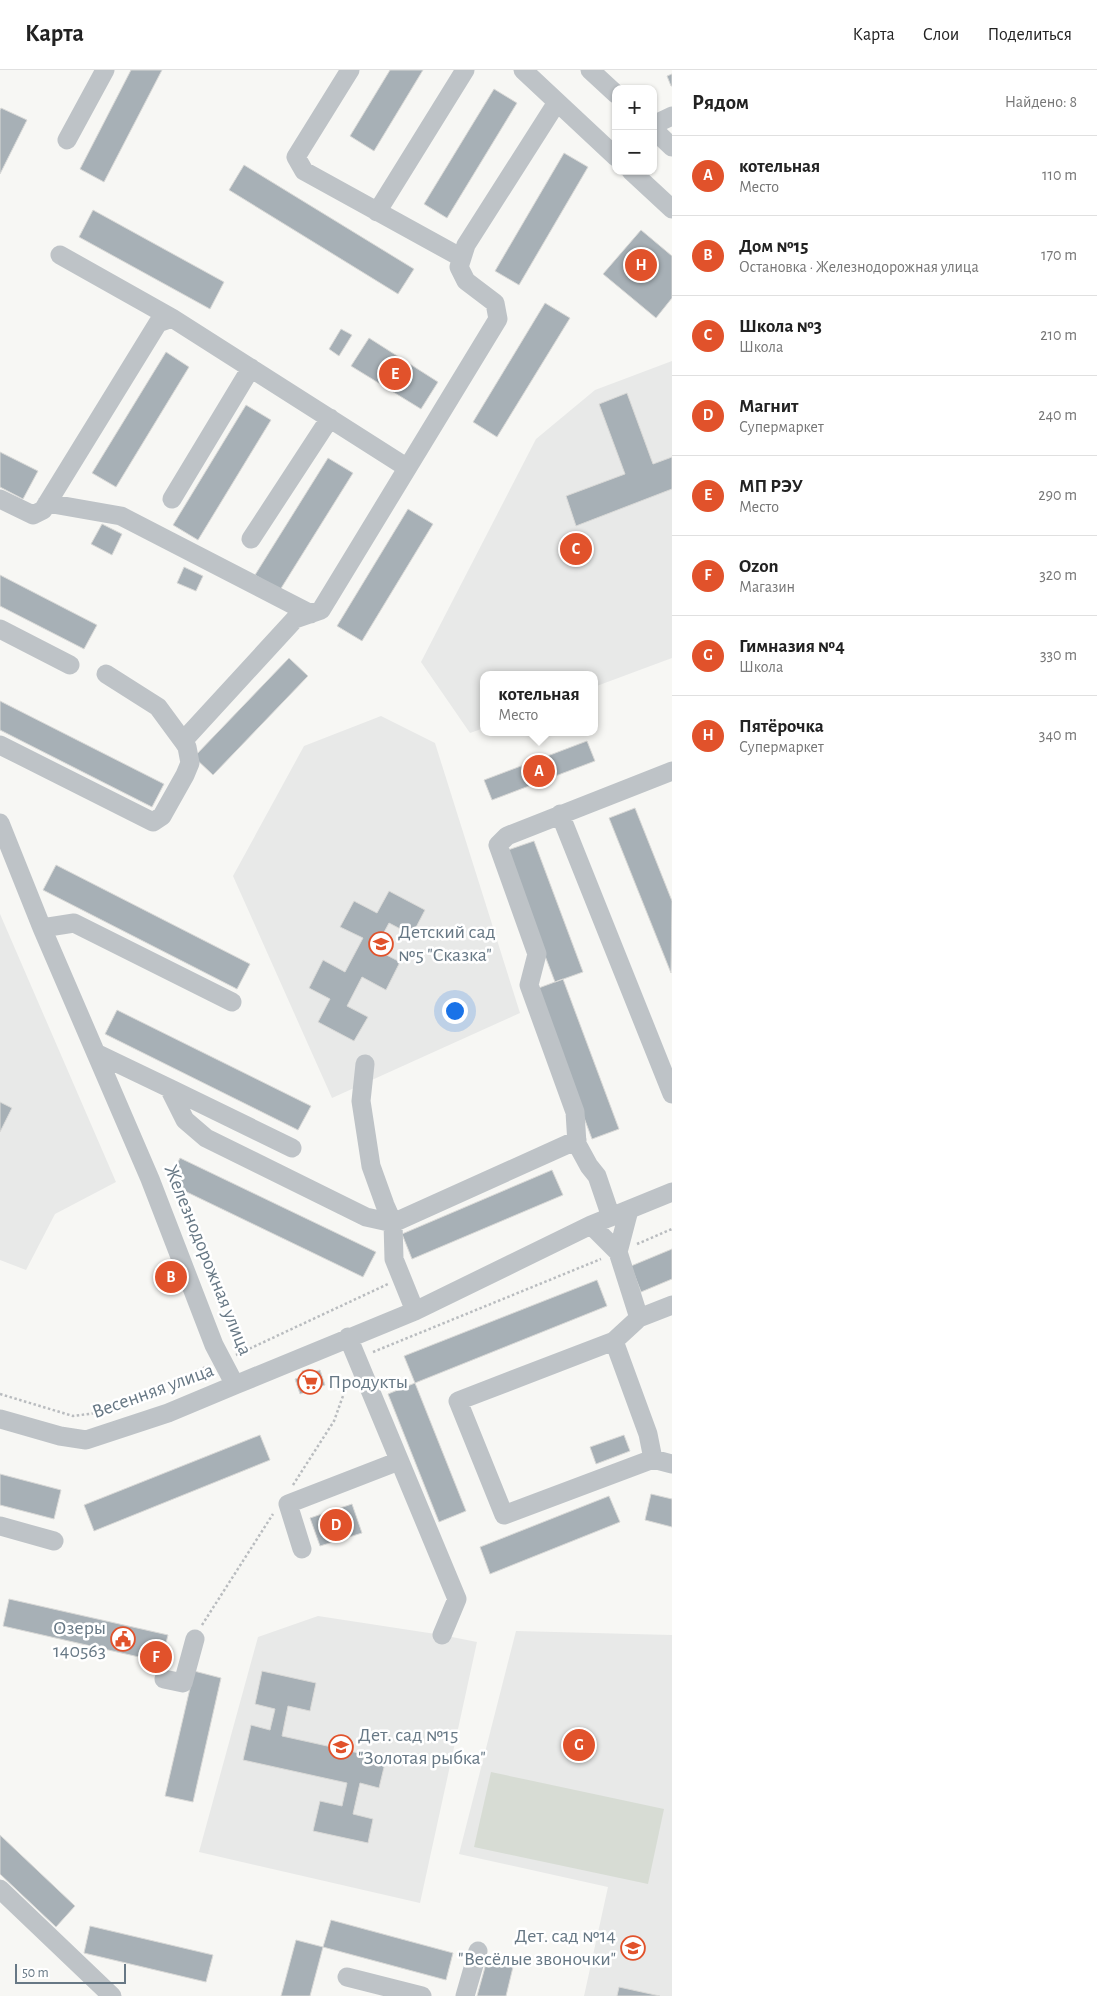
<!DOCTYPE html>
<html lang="ru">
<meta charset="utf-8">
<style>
:root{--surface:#fff;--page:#f2f2f2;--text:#222;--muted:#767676;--line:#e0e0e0;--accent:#e1522b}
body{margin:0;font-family:"Alegreya Sans",sans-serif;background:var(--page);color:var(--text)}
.controls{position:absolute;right:15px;top:15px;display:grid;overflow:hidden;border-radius:10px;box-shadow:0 1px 4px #0004}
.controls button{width:45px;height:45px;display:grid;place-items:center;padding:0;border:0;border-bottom:1px solid var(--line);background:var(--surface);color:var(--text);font:25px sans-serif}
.scale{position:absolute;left:15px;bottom:12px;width:111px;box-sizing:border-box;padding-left:5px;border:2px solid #677885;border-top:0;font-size:14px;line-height:18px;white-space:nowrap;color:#677885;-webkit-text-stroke:4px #fff;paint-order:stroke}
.you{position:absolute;left:454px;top:940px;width:18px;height:18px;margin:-12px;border:4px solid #fff;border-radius:50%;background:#1a73e8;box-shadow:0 0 0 8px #1a73e833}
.badge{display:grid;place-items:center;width:32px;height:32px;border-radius:50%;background:var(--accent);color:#fff;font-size:16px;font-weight:700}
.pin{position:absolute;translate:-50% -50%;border:2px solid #fff;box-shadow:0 1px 5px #0006}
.popup{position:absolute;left:480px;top:601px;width:118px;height:65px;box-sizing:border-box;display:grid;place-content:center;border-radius:10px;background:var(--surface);filter:drop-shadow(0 1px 4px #0005);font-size:16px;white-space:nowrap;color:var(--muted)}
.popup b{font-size:19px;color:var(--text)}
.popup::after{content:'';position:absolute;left:50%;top:100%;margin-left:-10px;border:10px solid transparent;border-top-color:var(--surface)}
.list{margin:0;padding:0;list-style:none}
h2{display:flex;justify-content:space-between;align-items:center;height:65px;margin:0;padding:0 20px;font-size:21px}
h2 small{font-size:16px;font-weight:400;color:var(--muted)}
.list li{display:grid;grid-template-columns:32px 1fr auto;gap:15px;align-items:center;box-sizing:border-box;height:80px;padding:0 20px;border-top:1px solid var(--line)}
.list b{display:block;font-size:19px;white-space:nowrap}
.list p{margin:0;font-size:16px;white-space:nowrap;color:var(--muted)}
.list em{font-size:16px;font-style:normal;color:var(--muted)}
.map{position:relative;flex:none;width:672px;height:1926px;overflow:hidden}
header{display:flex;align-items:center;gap:30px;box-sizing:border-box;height:70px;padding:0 25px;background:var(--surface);border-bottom:1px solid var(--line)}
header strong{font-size:24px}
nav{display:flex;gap:28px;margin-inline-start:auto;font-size:18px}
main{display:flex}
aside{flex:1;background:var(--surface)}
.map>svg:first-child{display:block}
</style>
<header>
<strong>Карта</strong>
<nav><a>Карта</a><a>Слои</a><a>Поделиться</a></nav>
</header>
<main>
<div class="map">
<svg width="672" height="1926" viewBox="0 0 672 1926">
<rect width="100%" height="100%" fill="#f7f7f4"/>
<path fill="#e8e9e8" d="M672,291V588L594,617V605H484V658L470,663L421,592L536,369L595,320Z
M381,646L435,673L520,943L332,1028L233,806L304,676Z
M0,844L116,1112L55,1144L26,1200L0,1190Z
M318,1546L442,1565L477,1572L420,1833L199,1782L258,1567Z
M516,1561L672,1565V1926H584L608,1817L459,1784Z"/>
<path fill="#d7dcd4" d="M491,1702L664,1739L648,1814L474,1777Z"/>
<path fill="#a7b0b6" stroke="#d9d9d7" d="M131,0H162L104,112L80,99Z
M390,0H423L374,81L350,66Z
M672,4V16H671L667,6Z
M494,19L517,33L447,148L424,134Z
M1,38L27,50L0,104V40Z
M564,83L588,97L519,215L495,201Z
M244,95L414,199L398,224L229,120Z
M93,140L224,212L210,239L79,167Z
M641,160L672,186V228L656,248L603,204Z
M545,233L570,248L497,367L473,352Z
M341,259L352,265L339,286L329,279Z
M369,268L438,312L421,339L351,296Z
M166,282L189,297L116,417L92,403Z
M627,323L653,394L672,387V419L576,456L566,426L625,404L599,334Z
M246,335L271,350L198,470L173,455Z
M0,382L38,401L23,429L0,417Z
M328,388L353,403L280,520L255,505Z
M408,439L433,454L362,571L337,556Z
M102,454L122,464L112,485L91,474Z
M184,497L203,506L196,521L177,513Z
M0,505L97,555L84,579L0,536Z
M289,588L308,606L213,705L194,687Z
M0,631L164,714L152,737L0,660Z
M587,671L595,691L492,730L484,710Z
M635,738L672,831L671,903L609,748Z
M534,771L583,902L555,912L505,781Z
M56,795L250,894L237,919L43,820Z
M389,821L425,840L412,865L389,853L375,879L400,892L386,920L362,907L347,936L368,947L354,971L318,952L330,929L309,918L323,890L345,902L363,868L340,857L354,831L377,843Z
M563,909L619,1059L592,1069L536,919Z
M117,940L311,1036L298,1060L105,964Z
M0,1032L12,1038L0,1062Z
M180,1088L376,1182L363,1207L168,1113Z
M552,1100L563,1125L412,1189L402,1164Z
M672,1179V1209L641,1222L631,1196Z
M597,1210L607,1236L415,1313L404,1286Z
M309,1299L310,1303L320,1300L325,1315L300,1324L295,1309L303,1306L302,1301Z
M415,1313L466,1441L439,1452L388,1324Z
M260,1365L270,1390L94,1461L84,1435Z
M624,1365L630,1381L596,1394L590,1377Z
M0,1404L61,1420L54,1449L0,1435Z
M651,1424L672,1429V1457L645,1450Z
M609,1426L620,1452L490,1504L480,1477Z
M352,1434L362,1463L320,1476L310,1448Z
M9,1529L168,1565L161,1592L3,1556Z
M194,1601L221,1608L193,1732L165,1726Z
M262,1601L316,1613L310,1641L288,1636L282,1666L386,1689L379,1718L360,1713L353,1744L373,1749L368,1773L313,1761L320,1731L342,1736L347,1713L243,1690L251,1655L270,1660L275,1639L255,1634Z
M0,1765L75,1836L56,1857L0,1804Z
M331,1850L453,1883L446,1910L323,1877Z
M90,1856L213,1885L206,1912L84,1883Z
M296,1870L323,1877L310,1926H281Z
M487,1890L513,1897L506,1926H477Z
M619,1917L660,1926H617Z"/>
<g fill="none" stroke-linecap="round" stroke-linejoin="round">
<path stroke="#b9bcbf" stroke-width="2.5" stroke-dasharray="2.5 2.5" stroke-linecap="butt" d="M637,1174L672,1159
M373,1282L601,1189
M236,1285L388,1214
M0,1324L73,1346L96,1343L208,1296
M293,1415L334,1351L348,1312
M202,1555L273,1444"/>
<path stroke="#bec3c7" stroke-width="19" d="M350,0L296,87L304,101L462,188
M523,0L616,87
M590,0L616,24
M653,55L672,46
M653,59L672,77
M67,70L105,0
M631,101L672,139
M377,142L465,0
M60,185L172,248
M0,429L33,445L43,440L158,253L172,248L406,397
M172,429L251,298
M47,433L121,446L311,544
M251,469L330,348
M0,559L70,595
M106,604L158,637L183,671
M0,675L153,752L162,746L185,705L190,693L187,677L183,671L295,549L321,540L498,249L495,233L466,211L459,197L466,175L552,40L559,34
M560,744L672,1024
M0,753L42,858L150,1109L214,1275L235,1315L415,1241L591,1155L672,1122
M42,858L74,853L232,932
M96,983L169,1018L185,1050L206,1068L366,1147L393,1153
M365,994L361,1031L371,1096L385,1135L393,1153
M169,1018L292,1078
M611,1147L597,1106L589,1096L577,1074L575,1042L529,915L537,884L498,775L507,766L672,701
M591,1155L618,1182L639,1248
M618,1182L629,1140
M672,1235L639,1248L614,1271L458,1331L504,1445L653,1389L672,1394
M415,1241L394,1189L393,1153L577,1070
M348,1267L457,1529L442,1565
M614,1271L648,1364L653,1389
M0,1349L60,1366L86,1370L168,1343L235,1315
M0,1456L54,1471
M302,1479L288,1434L399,1391
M164,1609L183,1613L195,1569
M0,1819L112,1926
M347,1907L422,1926
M465,1926L478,1881"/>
</g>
<defs>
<g id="school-ring" transform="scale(1.25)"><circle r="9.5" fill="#fff" stroke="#e1522b" stroke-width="1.5"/><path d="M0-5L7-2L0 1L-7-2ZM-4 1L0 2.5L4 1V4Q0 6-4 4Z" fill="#e1522b"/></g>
<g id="supermarket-ring" transform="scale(1.25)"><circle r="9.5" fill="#fff" stroke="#e1522b" stroke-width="1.5"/><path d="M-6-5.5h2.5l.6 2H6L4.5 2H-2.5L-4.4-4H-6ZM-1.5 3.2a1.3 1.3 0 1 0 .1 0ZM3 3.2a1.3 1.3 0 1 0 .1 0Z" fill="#e1522b"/></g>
<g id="civic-ring" transform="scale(1.25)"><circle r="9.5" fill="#fff" stroke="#e1522b" stroke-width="1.5"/><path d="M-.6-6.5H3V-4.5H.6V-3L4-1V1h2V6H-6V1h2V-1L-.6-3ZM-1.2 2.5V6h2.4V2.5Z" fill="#e1522b"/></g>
</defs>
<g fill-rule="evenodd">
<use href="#school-ring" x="381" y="874"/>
<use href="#supermarket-ring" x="310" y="1312"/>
<use href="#civic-ring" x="123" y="1569"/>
<use href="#school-ring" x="341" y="1677"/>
<use href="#school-ring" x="633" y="1878"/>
</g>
<g text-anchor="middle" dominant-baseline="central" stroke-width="5" stroke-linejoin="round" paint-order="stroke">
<g font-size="20" fill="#677885" stroke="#fff" text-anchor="start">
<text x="398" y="862">Детский сад<tspan x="398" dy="23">№5 "Сказка"</tspan></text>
<text x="328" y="1312">Продукты</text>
<text x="106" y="1558" text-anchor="end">Озеры<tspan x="106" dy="23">140563</tspan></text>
<text x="358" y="1665">Дет. сад №15<tspan x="358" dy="23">"Золотая рыбка"</tspan></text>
<text x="616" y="1866" text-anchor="end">Дет. сад №14<tspan x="616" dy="23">"Весёлые звоночки"</tspan></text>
</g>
<g font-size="20" fill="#677885" stroke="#fff">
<text transform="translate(208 1190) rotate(68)">Железнодорожная улица</text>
<text transform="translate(153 1321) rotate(-20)">Весенняя улица</text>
</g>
</g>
</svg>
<div class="controls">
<button>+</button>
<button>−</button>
</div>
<div class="scale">50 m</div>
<div class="you"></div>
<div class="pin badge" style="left:539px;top:701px">A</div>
<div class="popup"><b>котельная</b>Место</div>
<div class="pin badge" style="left:171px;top:1207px">B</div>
<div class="pin badge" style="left:576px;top:479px">C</div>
<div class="pin badge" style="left:336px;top:1455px">D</div>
<div class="pin badge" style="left:395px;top:304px">E</div>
<div class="pin badge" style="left:156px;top:1587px">F</div>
<div class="pin badge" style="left:579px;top:1675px">G</div>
<div class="pin badge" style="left:641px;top:195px">H</div>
</div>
<aside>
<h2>Рядом<small>Найдено: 8</small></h2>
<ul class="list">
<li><span class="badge">A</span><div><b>котельная</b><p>Место</p></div><em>110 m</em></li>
<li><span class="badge">B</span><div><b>Дом №15</b><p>Остановка · Железнодорожная улица</p></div><em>170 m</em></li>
<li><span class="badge">C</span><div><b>Школа №3</b><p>Школа</p></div><em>210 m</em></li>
<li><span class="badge">D</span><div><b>Магнит</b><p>Супермаркет</p></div><em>240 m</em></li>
<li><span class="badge">E</span><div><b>МП РЭУ</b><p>Место</p></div><em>290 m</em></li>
<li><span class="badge">F</span><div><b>Ozon</b><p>Магазин</p></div><em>320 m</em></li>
<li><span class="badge">G</span><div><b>Гимназия №4</b><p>Школа</p></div><em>330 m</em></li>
<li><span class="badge">H</span><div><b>Пятёрочка</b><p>Супермаркет</p></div><em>340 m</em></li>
</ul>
</aside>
</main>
